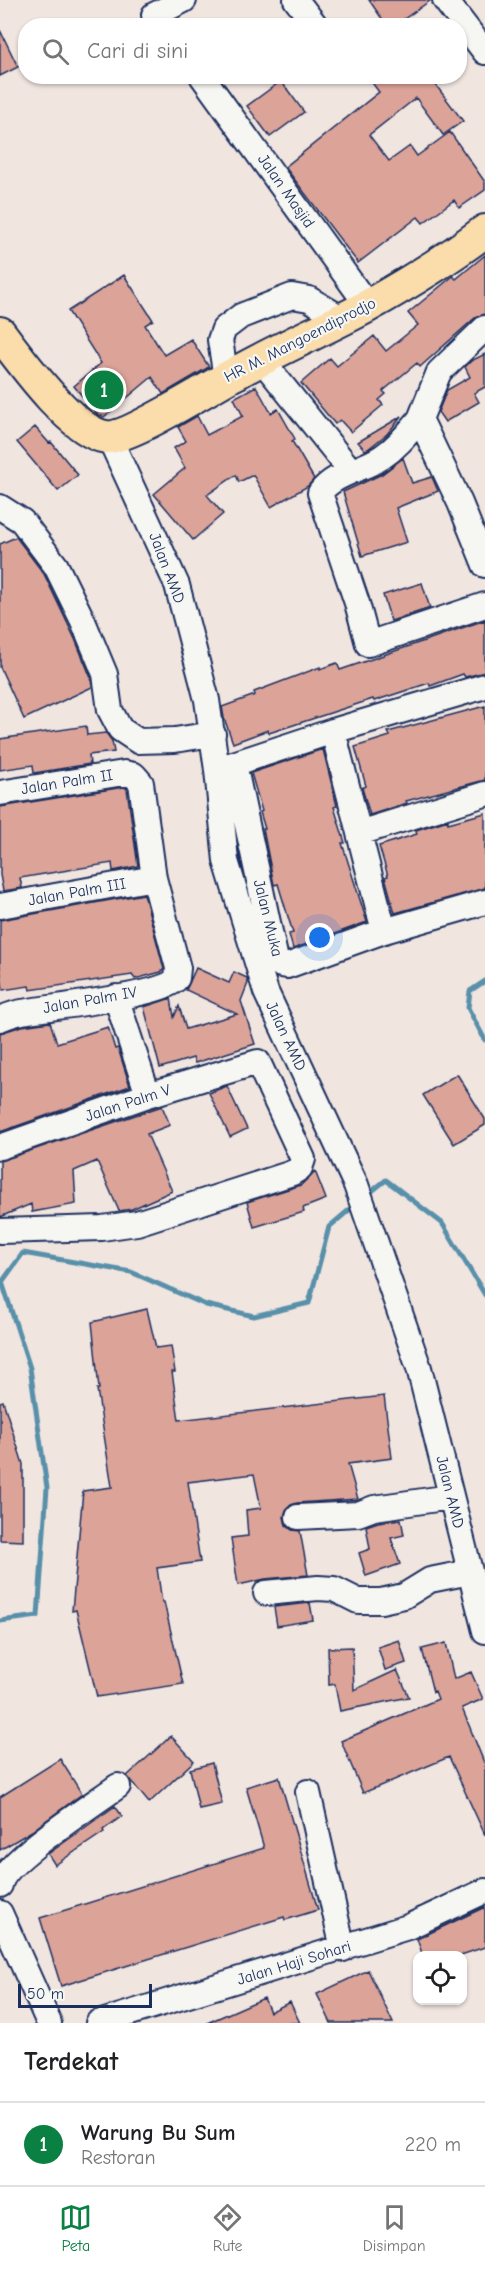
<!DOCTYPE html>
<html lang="id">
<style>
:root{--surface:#fff;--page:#f6f6f6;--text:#202124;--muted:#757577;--line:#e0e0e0;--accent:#0b8043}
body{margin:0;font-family:"Comic Neue",sans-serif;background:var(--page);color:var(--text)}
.controls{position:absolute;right:18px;bottom:18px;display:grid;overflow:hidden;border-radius:12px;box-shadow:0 2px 4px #0004}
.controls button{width:54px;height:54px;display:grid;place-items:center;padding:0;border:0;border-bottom:2px solid var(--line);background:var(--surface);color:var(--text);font:30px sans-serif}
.scale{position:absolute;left:18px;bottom:15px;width:134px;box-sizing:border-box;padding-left:6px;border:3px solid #1b2f5e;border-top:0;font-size:16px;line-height:21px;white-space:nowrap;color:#1b2f5e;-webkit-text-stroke:4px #f6f6f2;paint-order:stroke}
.you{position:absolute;left:320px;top:938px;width:21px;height:21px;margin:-15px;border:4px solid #fff;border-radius:50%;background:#1a73e8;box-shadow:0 0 0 9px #1a73e833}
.badge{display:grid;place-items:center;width:39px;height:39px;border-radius:50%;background:var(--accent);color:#fff;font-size:20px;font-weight:700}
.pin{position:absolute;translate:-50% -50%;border:3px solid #fff;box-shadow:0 2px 6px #0006}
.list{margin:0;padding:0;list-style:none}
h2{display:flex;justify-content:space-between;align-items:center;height:78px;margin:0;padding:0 24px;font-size:26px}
h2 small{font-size:20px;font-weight:400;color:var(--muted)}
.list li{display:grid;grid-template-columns:39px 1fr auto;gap:18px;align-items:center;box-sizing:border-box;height:84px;padding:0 24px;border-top:2px solid var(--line)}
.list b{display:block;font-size:22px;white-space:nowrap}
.list p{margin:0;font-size:20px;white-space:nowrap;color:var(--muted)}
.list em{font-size:20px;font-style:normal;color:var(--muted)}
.icon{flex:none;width:33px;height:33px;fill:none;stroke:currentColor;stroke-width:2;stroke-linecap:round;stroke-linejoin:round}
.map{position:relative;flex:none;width:485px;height:2023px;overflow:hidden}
.search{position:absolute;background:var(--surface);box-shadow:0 2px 4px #0004;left:18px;right:18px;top:18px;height:66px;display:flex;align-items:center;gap:15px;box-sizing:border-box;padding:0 21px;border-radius:24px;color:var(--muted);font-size:22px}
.sheet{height:162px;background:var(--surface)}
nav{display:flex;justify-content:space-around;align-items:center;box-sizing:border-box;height:84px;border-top:2px solid var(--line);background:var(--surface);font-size:16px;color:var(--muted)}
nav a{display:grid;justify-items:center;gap:3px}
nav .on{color:var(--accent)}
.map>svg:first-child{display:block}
</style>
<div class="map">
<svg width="485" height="2023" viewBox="0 0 485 2023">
<rect width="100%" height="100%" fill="#f1e5e0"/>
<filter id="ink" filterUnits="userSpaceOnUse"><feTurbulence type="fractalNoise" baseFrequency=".0167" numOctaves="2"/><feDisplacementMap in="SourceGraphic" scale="12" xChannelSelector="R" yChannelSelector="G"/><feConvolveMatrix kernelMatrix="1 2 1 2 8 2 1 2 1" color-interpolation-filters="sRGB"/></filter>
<g filter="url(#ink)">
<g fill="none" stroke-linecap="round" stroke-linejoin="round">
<path stroke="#5890aa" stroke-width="5" d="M485,981L470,991L468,1008L485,1040
M367,1195L386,1180L442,1223L485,1295
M0,1621L38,1616L47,1488L30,1368L2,1282L23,1253L131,1272L206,1305L254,1316L309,1303L329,1227L355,1205"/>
</g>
<path fill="#dca399" stroke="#1b2f5e" stroke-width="1.5" d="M369,0H431L394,26H387Z
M0,30L18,67L0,76Z
M367,76H429L463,121L443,135L416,98L369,135L389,161L410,146L417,156L450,132L485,182V190L459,208L454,200L423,223L418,217L358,263L285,167L379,92Z
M281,81L304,112L270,137L247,106Z
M485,255V314L475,318L420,367L417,363L383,391L386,394L379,400L383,405L351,432L340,420L335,424L301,383L330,358L337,366L374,336L386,351L418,325L408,313L453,276L456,279Z
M124,275L153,320L145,325L164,355L191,339L209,367L163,394L152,377L104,417L97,414L74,386L101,363L68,311Z
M485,354V387L474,393L479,402L445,422L438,412L447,390L470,377L465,367L471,361Z
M256,386L271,413L278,409L295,439L292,441L314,479L308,486L271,507L253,475L239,482L236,475L207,495L223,514L193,540L154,494L185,468L174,448L186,441L178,427L197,416L207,435L243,416L234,398Z
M402,416L387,434L368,449L365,450L358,442Z
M35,427L49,443L51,442L78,475L58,491L17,442Z
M403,458L412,483L432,477L438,491L396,508L407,542L362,556L343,492L382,474Z
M16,537L44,574L75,639L91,678L92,687L24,719L0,667V544Z
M422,583L430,608L391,621L383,595Z
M485,620V672L465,677L463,674L430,686L429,683L374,701L373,699L269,733L268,730L233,743L224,718L222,707L255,695L254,692L320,667V669L337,663L340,670Z
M485,706V780L406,801L407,803L370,815L362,788L366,786L355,747L390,736L388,732Z
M86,726L87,735L106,733L112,741L114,752L89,755L90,764L34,773L33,765L0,770V739Z
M323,749L337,806L334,807L345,843H342L367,922L293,949L289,934L293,933L278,884L274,885L263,829H265L260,812L262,811L251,773Z
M124,787L127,789L138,866L113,871L112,863L44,874L20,878L22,888L3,891L0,875V807Z
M485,813V888L395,913L385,877L388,876L379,846L417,834L416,830L448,820V823Z
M144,894L164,969L161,972L135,979L132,975L30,990L29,986L3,990L0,966V920Z
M196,968L229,983L234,972L247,978L248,983L241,1001L255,1044L195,1063L193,1058L160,1068L144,1007L171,998L174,1017L179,1006L186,1029L237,1014L186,990Z
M50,1022L57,1043L108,1027L115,1049L118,1048L130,1086L0,1132V1033L22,1026Z
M457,1074L485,1119V1125L454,1144L423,1095Z
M227,1086L247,1129L230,1137L209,1093Z
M162,1106L170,1125L147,1134L172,1191L132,1209L119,1211L97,1161L74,1171L76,1204L32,1212L31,1204L0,1217V1161Z
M315,1171L326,1199L303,1208L304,1212L254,1227L247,1202L301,1185Z
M147,1309L156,1348L171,1346L175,1372H172L179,1420L384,1396L392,1458L348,1464L358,1499L297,1503L291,1505L286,1510L284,1517L286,1525L292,1530L300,1531L308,1575L265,1579L238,1585L231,1538L248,1536L246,1510L261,1508L254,1474L188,1482L200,1562L157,1568L162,1602H164L183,1684L97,1697L76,1610L72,1611L83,1491L112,1487L97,1389H99L92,1322Z
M3,1401L23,1464V1541L0,1540V1402Z
M401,1519L404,1535L391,1538L400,1564L366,1576L359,1553L370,1549L366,1526L378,1522Z
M310,1603L313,1620L277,1626L274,1607Z
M399,1640L406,1663L385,1670L378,1647Z
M446,1643L454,1679L471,1672L483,1699L462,1708L485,1765V1835L449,1757L363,1793L341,1741L438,1699L435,1691L433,1692L422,1649Z
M352,1647L354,1690L397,1670L409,1697L340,1711L335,1684L329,1685L328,1648Z
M171,1736L194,1761L149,1803L127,1776Z
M60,1759L82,1794L32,1831L0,1850V1797Z
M212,1763L222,1804L199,1809L190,1769Z
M279,1777L318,1910L285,1920L284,1917L61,1986L40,1918L264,1848L246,1787Z
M115,1806L122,1816L103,1830L104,1832L55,1865L48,1854Z
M485,1907V1947L458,1956H423L417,1939Z
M368,1970L393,2023H331L317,1994Z
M264,1998L270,2012L290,2002L300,2023H207Z"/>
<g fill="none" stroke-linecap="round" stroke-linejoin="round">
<g stroke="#1b2f5e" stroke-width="28">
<path id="minor" d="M296,0L316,26
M445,0L485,52
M154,15L184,0
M202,76L368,306
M485,328L439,372L420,419L460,503L485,565
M261,359L351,471
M226,378L220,340L224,329L241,316L292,296L309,299L343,319
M420,419C408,433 397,447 382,457C363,470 334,473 320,493L357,603L368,644L485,605
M109,437L177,585L207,700L217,770L226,861L266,992L356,1185L419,1368L485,1631
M0,507L22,521L56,566L83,621L105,674L110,710L120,729L138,741L175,740L213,734
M333,731L384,931
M234,764L276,960L281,965L287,966L384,931L485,902
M218,769L333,731L485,686
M0,793L124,773L134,775L141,783L154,878L178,968L177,978C165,996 49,1007 22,1012C15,1013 7,1016 0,1019
M359,833L485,794
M0,906L154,878
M116,997L148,1095
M0,1147L148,1095L258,1062L303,1159L300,1168L292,1173L137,1223L102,1228L0,1231
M298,1517L358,1514L374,1508L451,1497
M266,1593L318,1588L334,1589L358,1601H381L404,1596L430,1580L470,1572
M308,1792L343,1949
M0,1885C4,1861 95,1803 118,1786
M0,1913L49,2023
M98,2023L408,1927L485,1891"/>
</g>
<g stroke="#1b2f5e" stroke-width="36">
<path id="major" d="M0,333C21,361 72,432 106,437C127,440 212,385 236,373C278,349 323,330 366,307C407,284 448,259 485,231"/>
</g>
<use href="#minor" stroke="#f6f6f2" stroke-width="24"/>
<use href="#major" stroke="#fbdcab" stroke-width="32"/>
</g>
</g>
<g text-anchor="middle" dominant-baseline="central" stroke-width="4.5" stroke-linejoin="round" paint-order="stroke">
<g font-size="16" fill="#1b2f5e" stroke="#f6f6f2">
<text transform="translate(286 191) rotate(55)">Jalan Masjid</text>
<text transform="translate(300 340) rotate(-27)">HR M. Mangoendiprodjo</text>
<text transform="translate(167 568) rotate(69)">Jalan AMD</text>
<text transform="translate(67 782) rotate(-9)">Jalan Palm II</text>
<text transform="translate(77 892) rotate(-10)">Jalan Palm III</text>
<text transform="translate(268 918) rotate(76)">Jalan Muka</text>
<text transform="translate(90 1000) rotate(-10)">Jalan Palm IV</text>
<text transform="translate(286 1036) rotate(65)">Jalan AMD</text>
<text transform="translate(128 1103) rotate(-18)">Jalan Palm V</text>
<text transform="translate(450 1492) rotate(76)">Jalan AMD</text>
<text transform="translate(294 1963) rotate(-17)">Jalan Haji Sohari</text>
</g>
</g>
</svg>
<div class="controls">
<button><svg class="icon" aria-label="locate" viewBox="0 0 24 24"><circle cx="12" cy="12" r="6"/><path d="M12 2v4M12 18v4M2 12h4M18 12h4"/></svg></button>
</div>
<div class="scale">50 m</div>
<div class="you"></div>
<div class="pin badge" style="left:104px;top:390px">1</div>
<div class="search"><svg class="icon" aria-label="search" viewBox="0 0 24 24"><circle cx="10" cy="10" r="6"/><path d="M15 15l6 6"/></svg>Cari di sini</div>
</div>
<section class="sheet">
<h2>Terdekat<small></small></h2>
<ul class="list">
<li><span class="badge">1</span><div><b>Warung Bu Sum</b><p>Restoran</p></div><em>220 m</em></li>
</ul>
</section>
<nav>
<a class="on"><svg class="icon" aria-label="map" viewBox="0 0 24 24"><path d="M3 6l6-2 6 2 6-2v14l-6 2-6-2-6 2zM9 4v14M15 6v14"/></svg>Peta</a>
<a><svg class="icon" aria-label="directions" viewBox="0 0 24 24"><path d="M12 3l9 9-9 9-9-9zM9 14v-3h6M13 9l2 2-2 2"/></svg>Rute</a>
<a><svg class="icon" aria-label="saved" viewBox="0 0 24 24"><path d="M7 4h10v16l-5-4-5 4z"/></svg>Disimpan</a>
</nav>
